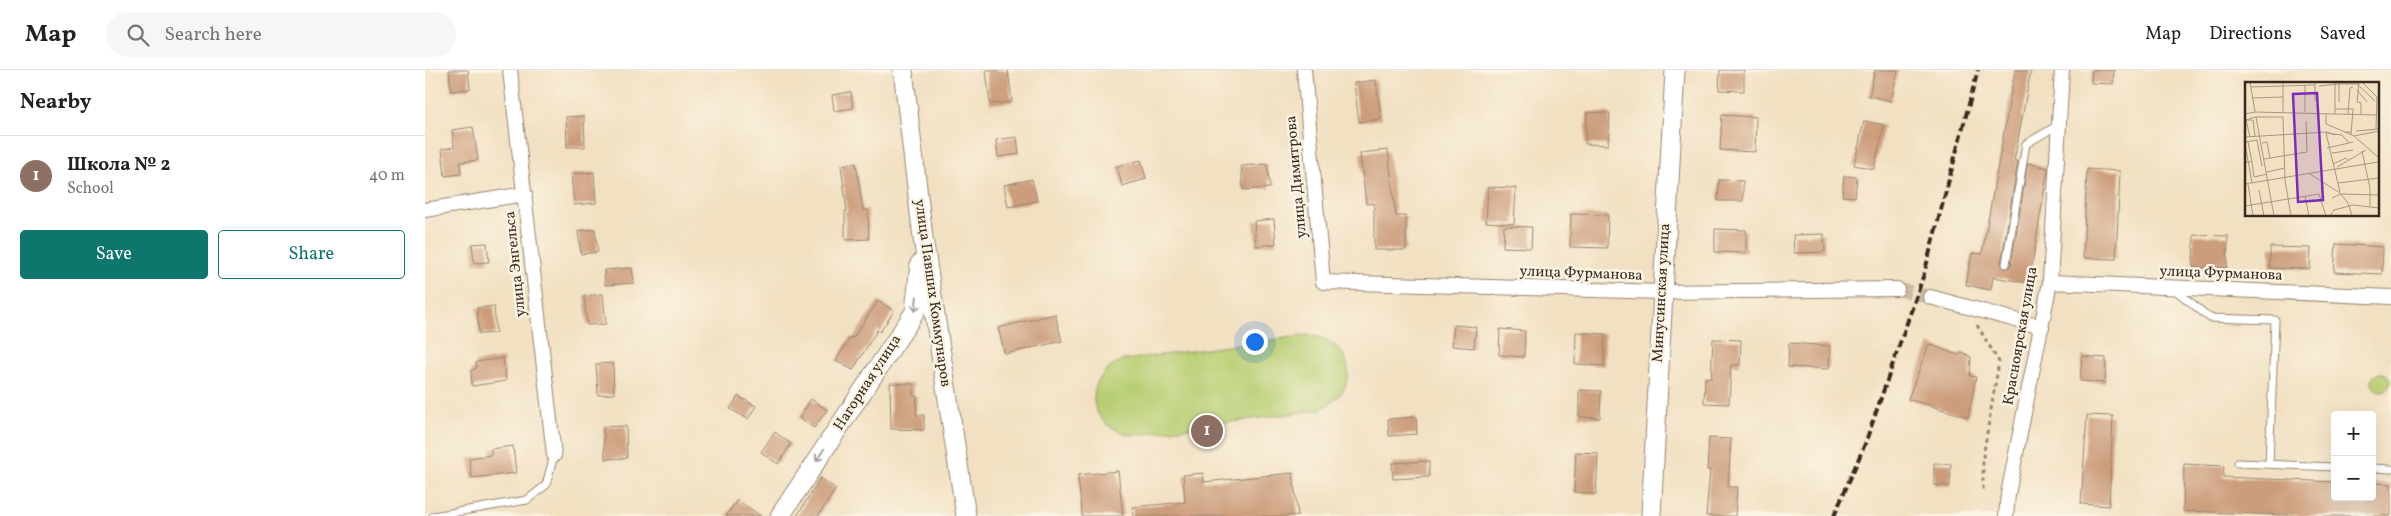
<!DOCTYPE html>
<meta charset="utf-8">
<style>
:root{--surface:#fff;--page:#f6f6f6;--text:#202124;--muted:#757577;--line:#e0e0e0;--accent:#0f766e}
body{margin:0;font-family:Vollkorn,serif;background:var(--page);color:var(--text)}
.controls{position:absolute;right:15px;bottom:15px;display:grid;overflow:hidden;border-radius:5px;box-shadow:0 5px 20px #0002}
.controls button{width:45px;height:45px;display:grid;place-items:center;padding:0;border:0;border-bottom:1px solid var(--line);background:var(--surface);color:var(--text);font:25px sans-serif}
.you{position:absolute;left:829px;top:271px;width:18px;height:18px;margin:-12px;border:4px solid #fff;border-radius:50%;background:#1a73e8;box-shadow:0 0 0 8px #1a73e833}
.badge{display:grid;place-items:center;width:32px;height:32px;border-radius:50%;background:var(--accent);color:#fff;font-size:16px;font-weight:700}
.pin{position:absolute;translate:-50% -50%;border:2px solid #fff;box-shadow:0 1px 5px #0006}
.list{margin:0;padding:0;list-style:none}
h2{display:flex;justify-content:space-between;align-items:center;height:65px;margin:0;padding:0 20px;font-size:21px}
h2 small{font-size:16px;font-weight:400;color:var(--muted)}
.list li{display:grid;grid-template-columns:32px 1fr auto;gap:15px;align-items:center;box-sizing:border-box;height:80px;padding:0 20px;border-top:1px solid var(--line)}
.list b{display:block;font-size:19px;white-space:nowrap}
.list p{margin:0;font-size:16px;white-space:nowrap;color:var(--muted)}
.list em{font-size:16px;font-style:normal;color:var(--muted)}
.actions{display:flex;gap:10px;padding:15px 20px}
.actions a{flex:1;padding:11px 0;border:1px solid var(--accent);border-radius:5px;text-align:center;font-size:18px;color:var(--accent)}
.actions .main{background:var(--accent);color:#fff}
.icon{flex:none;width:28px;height:28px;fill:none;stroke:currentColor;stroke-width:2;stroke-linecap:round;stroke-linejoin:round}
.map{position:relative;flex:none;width:1966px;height:446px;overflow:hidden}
header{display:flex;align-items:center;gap:30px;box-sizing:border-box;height:70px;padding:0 25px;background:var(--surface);border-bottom:1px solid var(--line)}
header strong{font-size:24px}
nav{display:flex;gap:28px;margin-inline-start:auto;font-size:18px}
.search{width:350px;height:45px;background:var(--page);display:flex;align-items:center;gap:12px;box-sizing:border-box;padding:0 18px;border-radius:28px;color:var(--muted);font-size:19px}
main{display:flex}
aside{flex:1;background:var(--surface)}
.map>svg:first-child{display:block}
</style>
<header>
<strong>Map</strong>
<div class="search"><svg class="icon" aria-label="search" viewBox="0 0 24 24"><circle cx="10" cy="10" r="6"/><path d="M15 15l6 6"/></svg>Search here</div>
<nav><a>Map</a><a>Directions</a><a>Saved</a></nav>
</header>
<main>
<aside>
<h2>Nearby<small></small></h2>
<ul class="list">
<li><span class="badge" style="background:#8d6e63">1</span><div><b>Школа № 2</b><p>School</p></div><em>40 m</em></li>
</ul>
<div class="actions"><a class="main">Save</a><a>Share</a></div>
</aside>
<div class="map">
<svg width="1966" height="446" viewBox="0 0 1966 446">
<rect width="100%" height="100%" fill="#fcf5e5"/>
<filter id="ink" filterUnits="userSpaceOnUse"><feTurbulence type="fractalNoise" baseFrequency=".02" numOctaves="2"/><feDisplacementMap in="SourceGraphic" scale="10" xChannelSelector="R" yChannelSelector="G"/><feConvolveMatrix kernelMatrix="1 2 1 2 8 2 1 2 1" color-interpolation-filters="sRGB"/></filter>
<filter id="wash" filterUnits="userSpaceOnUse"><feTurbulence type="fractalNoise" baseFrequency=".0096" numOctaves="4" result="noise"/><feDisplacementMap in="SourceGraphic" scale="20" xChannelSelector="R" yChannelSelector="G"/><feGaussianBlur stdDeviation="1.12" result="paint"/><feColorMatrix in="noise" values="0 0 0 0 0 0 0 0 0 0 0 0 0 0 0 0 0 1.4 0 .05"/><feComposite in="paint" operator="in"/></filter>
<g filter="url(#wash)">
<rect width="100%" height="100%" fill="#f1e0c1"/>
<path fill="#b7ce72" stroke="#797c48" d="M883,265C931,270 938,322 893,340L710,365C661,360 654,308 699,290Z
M1947 312a9 9 0 1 1 18 0a9 9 0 1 1-18 0Z"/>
<g id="blocks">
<path fill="#cc9d7b" d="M24,0H43L45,19L26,21Z
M561,0H583L587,32L565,34Z
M1295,0H1319V21L1294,20Z
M1450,0H1473L1466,31L1444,26Z
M1590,0H1606L1589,91H1593L1576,193L1580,199L1586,195L1603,93L1623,98L1604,213L1568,207L1566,220L1541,215L1547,183L1557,184Z
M1667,0H1689L1688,14L1666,13Z
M951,10L956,49L934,52L929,13Z
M426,22L428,38L409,41L407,25Z
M1162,42L1185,43L1183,75L1160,74Z
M1297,45L1331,47L1330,82L1295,80Z
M159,46L160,77H142L141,47Z
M1439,51L1459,55L1449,99L1429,95Z
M48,57L53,90L35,92L36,104L20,106L17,79L29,77L27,60Z
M592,67L594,84L573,87L571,70Z
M963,80L971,146H981V180H949V133L941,134L935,83Z
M716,90L721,109L697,116L692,96Z
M431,93L438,140H443L444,169L420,170V141H422L416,95Z
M842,94L845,118L818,120L816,96Z
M1662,99L1695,101L1691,189L1658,188Z
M169,102L171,133L149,135L146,104Z
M1419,106L1432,107L1430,127L1417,126Z
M607,109L612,131L583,137L579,115Z
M1294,110L1318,111V131H1293Z
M1063,117L1091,118L1089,154L1061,152Z
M1146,144L1183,145L1182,178L1145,177Z
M849,149L851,174L831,176L829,151Z
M1079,156L1107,157L1106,178L1078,177Z
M170,159L173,182L156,184L153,161Z
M1290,159L1321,160V183L1290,182Z
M1399,164L1400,182L1369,183L1368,165Z
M1769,165L1803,166L1802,198L1768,197Z
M62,173L64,192L49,193L47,174Z
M1911,174L1958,177L1957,204L1909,202Z
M1845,177L1886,178L1885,199L1845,198Z
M207,198L209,213L180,215L179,200Z
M178,224L181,254L162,255L159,226Z
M453,231L469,241L455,262L452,260L428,300L411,291L425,267L428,268Z
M69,236L71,263L54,264L52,238Z
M630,244L637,271L580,284L573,258Z
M1029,255L1051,257L1049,278L1027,276Z
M1075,259L1100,261L1099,287L1074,285Z
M1151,262L1180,264L1179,296L1150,294Z
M1288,269L1316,270L1315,295H1306L1304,334L1279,333L1280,308H1286Z
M1364,273L1405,276L1404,299L1363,297Z
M1504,274L1533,285L1537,282L1546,287L1545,306L1551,307L1543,347L1483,329Z
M1657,286L1681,288L1680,313L1655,311Z
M78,288L81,311L47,316L46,300L51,299V292Z
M188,293L189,324L173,325L171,294Z
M465,313L488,314V326H492L491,345H499V360L466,359Z
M1154,320L1176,321L1175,348L1154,347Z
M313,326L331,336L323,349L305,339Z
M386,329L402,340L389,358L374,348Z
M1662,345L1688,346L1684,436L1656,434Z
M991,347L992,364L964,366L963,349Z
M201,356L202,388L180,389L178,357Z
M350,362L366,374L353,394L336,382Z
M1284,368L1306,369L1303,417H1312L1310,446H1281L1285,400H1282Z
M88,376L91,403L47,408L44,388L66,385V379Z
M1151,382L1173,383L1171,424L1149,422Z
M1004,391V407L968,409L967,393Z
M1509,393L1526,394L1525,416L1509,415Z
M1759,394L1799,396L1798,407L1910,412V427H1947V413L1966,414V446H1885L1758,441Z
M693,401L698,446H657L653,405Z
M778,403L779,412L868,403L873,446H708L707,437L760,432L758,405Z
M395,408L411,419L393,446H372Z
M312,430L336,446H301Z"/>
</g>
</g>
<g filter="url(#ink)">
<use href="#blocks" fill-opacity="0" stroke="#968570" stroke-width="1"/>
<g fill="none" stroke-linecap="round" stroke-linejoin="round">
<path stroke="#cdbca0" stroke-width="14" stroke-dasharray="14 7" stroke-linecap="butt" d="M1472,219L1505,227"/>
<g stroke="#968570" stroke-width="9">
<path id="lane" d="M1581,194L1601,74L1633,55
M1750,220L1785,248L1850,250L1844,394
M1813,393L1910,397
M1947,398L1966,399
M8,446L102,430L121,415L129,385"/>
</g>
<g stroke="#968570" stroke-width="16">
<path id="street" d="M85,0L129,385
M879,0L898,212L1237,222L1472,219
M0,140L100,124
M1625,212L1966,227
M1505,227L1617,257
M1581,446L1583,424L1625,212L1637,0"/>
</g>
<g stroke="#968570" stroke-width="21">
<path id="secondary" d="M478,0L498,168L541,446
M355,446L490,242L495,194
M1226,446L1250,0"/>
</g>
<path stroke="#968570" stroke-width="3" stroke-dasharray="4 4" stroke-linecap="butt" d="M1552,255L1574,292L1558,387V422"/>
<use href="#lane" stroke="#fff" stroke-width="7"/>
<use href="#street" stroke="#fff" stroke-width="14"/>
<use href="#secondary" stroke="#fff" stroke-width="19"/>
<path stroke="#3b2a1e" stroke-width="4" stroke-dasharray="8 4" stroke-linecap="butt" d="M1409,446L1440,374L1499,204L1553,0"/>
</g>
<defs><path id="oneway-shaft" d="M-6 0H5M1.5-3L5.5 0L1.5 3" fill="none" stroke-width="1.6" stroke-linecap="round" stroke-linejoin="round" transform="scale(1.25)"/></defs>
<g stroke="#a79f9a">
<use href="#oneway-shaft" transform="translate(491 234) rotate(97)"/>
<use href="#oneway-shaft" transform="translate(395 385) rotate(123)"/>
</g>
</g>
<g text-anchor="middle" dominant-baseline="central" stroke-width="5" stroke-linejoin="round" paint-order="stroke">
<g font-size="15" fill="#3b2a1e" stroke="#fcf5e5">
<text transform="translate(872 107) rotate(-95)">улица Димитрова</text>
<text transform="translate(91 194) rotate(-96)">улица Энгельса</text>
<text transform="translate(1156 204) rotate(2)">улица Фурманова</text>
<text transform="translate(1796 204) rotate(2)">улица Фурманова</text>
<text transform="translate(507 223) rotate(82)">улица Павших Коммунаров</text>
<text transform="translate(1237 223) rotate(-87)">Минусинская улица</text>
<text transform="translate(1596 266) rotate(-80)">Красноярская улица</text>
<text transform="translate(443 313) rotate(-57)">Нагорная улица</text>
</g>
</g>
<g transform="translate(1820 12)">
<rect width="134" height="134" fill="#f1e0c1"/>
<path fill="none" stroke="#a89780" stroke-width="1" d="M38,0V30M90,0V32M114,0L112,20L116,21V32M117,0L134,17M94,2H112L130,19M60,3V30M74,4L94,2V20M6,5L70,3M112,8L122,20M8,16L38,15M70,19V0M90,27H108L106,53M10,30L131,33M0,32L10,30L5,0M81,32V42L100,50M103,32L105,6L108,5M11,35L29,134M1,38L10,35H38L40,98L46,134M131,47L132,15M111,49L134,47M106,50H100L109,54L134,49M81,51L95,110M81,51L97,53L104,61L108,60M109,54L134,76M0,55L82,50L90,53M5,55L1,38H8L10,54M0,60L12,58L17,84M17,61L22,60L25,76M0,62L7,101M82,66L104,61M117,69L125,106V124M87,71L108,68M19,77L62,70L61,39M0,80H7L3,60M7,80L9,95L22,92M88,82L101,76L103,78M92,85L121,68M22,90L40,86M65,92L95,111L103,121L107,134M93,101L134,96M0,102L133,80M3,102L8,134M14,108L19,134M60,114L64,134M87,116L96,112L134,113M0,124L74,112L81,134M85,134L89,128L108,123L134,126"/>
<path fill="#7b2cbf" fill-opacity="0.15" stroke="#7b2cbf" stroke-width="2.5" d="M72,11L78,118L53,120L48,12Z"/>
<rect width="134" height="134" fill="none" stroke="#3b2a1e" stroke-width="2.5"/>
</g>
</svg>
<div class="controls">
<button>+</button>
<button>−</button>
</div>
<div class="you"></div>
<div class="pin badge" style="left:782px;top:361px;background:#8d6e63">1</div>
</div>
</main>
